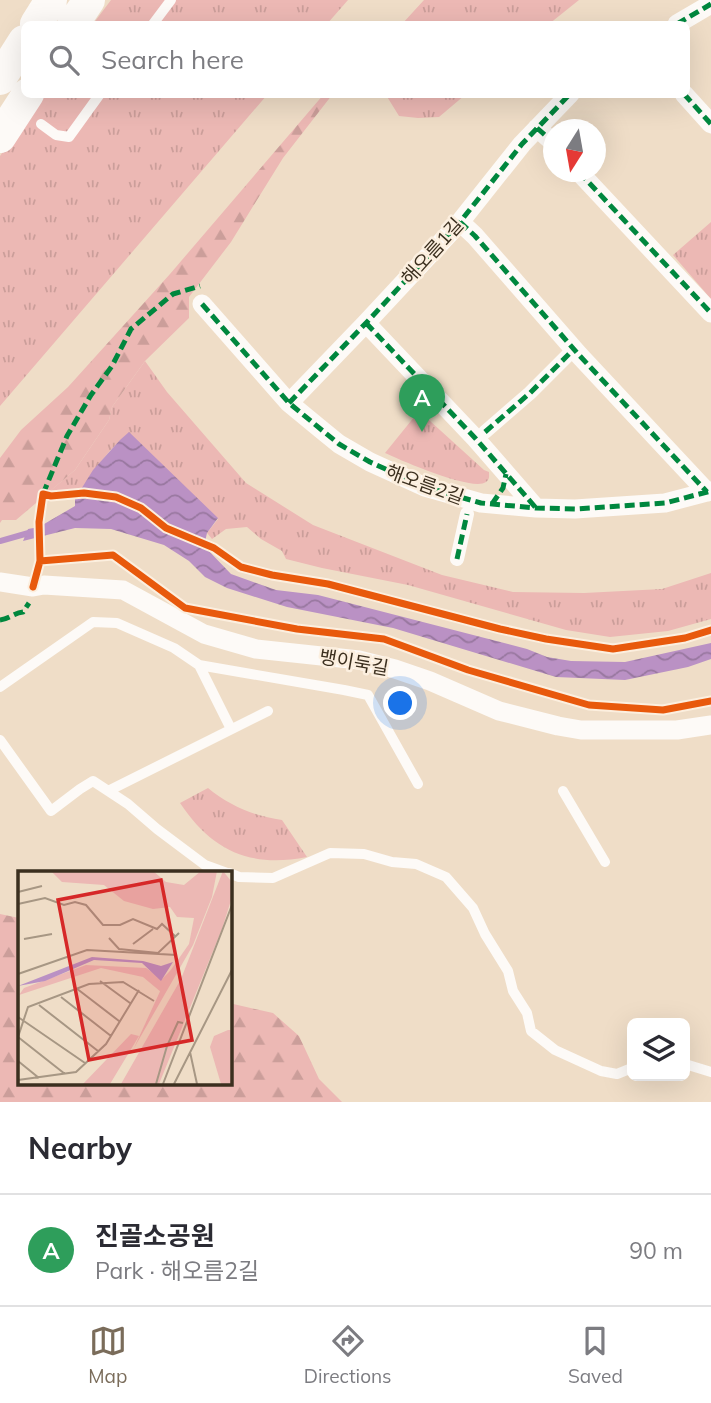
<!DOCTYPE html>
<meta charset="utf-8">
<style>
:root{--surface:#fff;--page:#f7f7f7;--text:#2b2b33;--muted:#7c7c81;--line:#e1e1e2;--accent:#7a6c5a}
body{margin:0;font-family:Mulish,"Noto Sans KR",sans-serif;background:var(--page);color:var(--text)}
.controls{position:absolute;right:21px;bottom:21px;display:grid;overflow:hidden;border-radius:10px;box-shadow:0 7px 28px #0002}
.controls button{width:63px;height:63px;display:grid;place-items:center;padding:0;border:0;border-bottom:2px solid var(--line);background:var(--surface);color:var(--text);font:35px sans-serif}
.compass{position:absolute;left:543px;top:119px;width:63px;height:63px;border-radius:50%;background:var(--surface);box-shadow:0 7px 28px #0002;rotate:191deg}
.you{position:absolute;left:401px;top:704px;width:24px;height:24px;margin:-18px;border:5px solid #fff;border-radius:50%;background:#1a73e8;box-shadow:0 0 0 10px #1a73e833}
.badge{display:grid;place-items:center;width:46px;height:46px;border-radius:50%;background:var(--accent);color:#fff;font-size:23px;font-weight:700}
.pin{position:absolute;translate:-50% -58px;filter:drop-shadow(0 2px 4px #0008)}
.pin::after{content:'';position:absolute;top:37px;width:24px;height:21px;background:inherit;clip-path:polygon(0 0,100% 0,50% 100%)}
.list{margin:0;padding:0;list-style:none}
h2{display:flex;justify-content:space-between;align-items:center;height:91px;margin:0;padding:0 28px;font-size:30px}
h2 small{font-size:23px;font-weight:400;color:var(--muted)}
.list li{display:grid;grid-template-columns:46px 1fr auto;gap:21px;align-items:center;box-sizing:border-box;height:112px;padding:0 28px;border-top:2px solid var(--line)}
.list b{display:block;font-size:26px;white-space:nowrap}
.list p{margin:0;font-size:23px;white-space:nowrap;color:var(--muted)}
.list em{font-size:23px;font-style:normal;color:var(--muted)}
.icon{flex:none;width:38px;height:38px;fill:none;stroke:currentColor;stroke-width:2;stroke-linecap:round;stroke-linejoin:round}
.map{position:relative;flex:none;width:711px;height:1102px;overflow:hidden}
.search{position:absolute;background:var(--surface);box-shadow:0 7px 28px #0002;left:21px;right:21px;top:21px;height:77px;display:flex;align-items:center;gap:18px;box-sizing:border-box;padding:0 24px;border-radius:10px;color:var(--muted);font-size:26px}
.sheet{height:203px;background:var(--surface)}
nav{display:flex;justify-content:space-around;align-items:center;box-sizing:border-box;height:98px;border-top:2px solid var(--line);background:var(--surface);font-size:19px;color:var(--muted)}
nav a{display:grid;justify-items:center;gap:4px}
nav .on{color:var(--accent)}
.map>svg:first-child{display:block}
</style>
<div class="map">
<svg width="711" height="1102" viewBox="0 0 711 1102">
<defs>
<pattern id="grass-tufts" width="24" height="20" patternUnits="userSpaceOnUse" patternTransform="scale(1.75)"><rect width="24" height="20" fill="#ecb8b4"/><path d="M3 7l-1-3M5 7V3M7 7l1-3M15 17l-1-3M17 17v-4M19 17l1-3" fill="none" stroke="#cb9e9a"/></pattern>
<pattern id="forest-firs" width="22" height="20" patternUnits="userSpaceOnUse" patternTransform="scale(1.75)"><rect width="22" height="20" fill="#ecb8b4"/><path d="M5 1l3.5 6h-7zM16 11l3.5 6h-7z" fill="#cb9e9a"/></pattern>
<pattern id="water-waves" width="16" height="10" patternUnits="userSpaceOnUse" patternTransform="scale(1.75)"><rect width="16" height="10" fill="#ba91c4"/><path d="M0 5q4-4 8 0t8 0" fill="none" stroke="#98779f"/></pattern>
</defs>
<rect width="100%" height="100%" fill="#efddc7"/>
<path fill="url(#grass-tufts)" d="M111,0H348L327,24H93Z
M424,0H579L549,24H402Z
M41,95H267L0,406V156Z
M386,95H465L439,117L418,118L399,116Z
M711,222V299L673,255Z
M145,361L167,392L246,483L313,525L442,575L513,592L584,593L662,589L711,573V619L668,631L610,637L566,630L408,585L322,568L286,559L282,551L261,539L247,527L226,529L212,539L207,533L218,519L129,433C110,448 95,468 82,489L50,491L75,470L109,420L112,407Z
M419,411L484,470L489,472C489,476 490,479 486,482C473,492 400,460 385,453Z
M208,788C230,806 254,816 282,820L307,857C250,868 212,851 180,803Z"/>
<path fill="url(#forest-firs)" d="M324,94L332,95L283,158L231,242L189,297V318L145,361L112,407L109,420L75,470L16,520H2L0,523V458L21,430L68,387L170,274Z
M0,914L19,918V1083H229V1003L273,1013L299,1036L319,1079L342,1102H0Z"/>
<path fill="url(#water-waves)" d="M129,432L218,518L207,533L204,546L231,574L276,590L318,595L527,649L547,657L571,661L625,662L711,643V659L688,667L625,680L556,677L393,628L287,607L227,588L205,577L189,561L164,545L111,529L75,528L23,541L28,529L39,527L75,506V499L93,470L120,440Z"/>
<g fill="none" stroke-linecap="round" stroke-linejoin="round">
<path stroke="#ba91c4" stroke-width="6" d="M0,541L32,532"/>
<path stroke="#fdfaf7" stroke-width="10" d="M153,24L171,0
M41,124L56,135L69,137L100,94
M199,665L231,729
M0,687L93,622L117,623L174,648L199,665L344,690L368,695L418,784
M0,740L51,811L80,789L93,781L128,804L157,829L205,865L227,873
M108,791L268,711
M563,791L605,862
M229,873L239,877L273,878L330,853L364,854L392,862L416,864L446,877L473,908L485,934L508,971L513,991L527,1013L531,1031L555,1050L601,1071L617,1074L632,1068
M685,1064L711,1072"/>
<path stroke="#fdfaf7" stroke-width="14" d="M485,432L530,393L569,354
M457,559L467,514"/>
<path stroke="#fdfaf7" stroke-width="19" d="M677,24L711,4
M684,94L711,124
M537,128L554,143
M579,172L711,313
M460,222L475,236L579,355L707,492
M202,304L289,403L323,431L339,444L370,462L425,487L481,503L536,508L575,509L665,503L711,491
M366,323L476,439L536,508
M289,403L366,323L460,222L522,144L570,94
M0,582L33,587L44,585L123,590L204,634L256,649L359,660L395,669L430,681L499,711L558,726L581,730H677L711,725"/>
<path stroke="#fdfaf7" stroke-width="32" d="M36,24L51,0
M73,24L89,0
M0,79L24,41
M0,137L28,94"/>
<path stroke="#00873e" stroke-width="5" stroke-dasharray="10 5" stroke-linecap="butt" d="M677,24L711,4
M684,94L711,124
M537,128L554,143
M579,172L711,313
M460,222L475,236L579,355L707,492
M202,304L289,403L323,431L339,444L370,462L425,487L481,503L536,508L575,509L665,503L711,491
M366,323L476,439L536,508
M289,403L366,323L460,222L522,144L570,94
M485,432L530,393L569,354
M43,494L67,436L91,395L112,366L131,329L173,294L200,286
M492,504L503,488L506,474
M457,559L467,514
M0,620C9,619 14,613 23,612L29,603"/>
<g stroke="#fcefdf" stroke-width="11">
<path id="cycleway" d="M40,561L113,555L185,608L297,629L384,639L468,670L589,705L663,710L711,701
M33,587L40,561L39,522L43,494L51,496L84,493L116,497L141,508L166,528L214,548L241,567L272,575L328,584L500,629L546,639L613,649L685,638L711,630"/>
</g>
<use href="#cycleway" stroke="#e8590c" stroke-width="7"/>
</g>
<g text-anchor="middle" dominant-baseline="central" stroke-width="5" stroke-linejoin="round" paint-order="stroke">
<g font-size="19" fill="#3b2f1f" stroke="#fcefdf">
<text transform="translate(432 251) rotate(-48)">해오름1길</text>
<text transform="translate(425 484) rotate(20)">해오름2길</text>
<text transform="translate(354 662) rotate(10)">뱅이둑길</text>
</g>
</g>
<g transform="translate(18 871)">
<rect width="214" height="214" fill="#efddc7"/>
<path d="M205,0L213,10L214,26L204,58L141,213H103L163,108ZM68,94L128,97L144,108L153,99L143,121L125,106L83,97L1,124L6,117ZM113,163L121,165L92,213H65Z" fill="#ecb8b4"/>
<path d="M33,0H135L148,11L166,14L183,0H199L194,26L175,74L116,177L150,103L171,73L176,47L159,46L152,36L135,38L106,30L86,14L44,11ZM210,159H213V213H203L192,176L196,165Z" fill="#ecb8b4"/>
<path d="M74,86L125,90L143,95L155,91L143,110L124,92L76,89L27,110L0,115Z" fill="#ba91c4"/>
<path fill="none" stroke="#a79784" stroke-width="2" d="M0,21L24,15M0,33L27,27L46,34L57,31L68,34L85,54H102L115,48L139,58L144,53L158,66M91,67L101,78L140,82L161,62M6,68L34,63M115,73L135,58M0,103L69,79L159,84M82,110L112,132M58,117L101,150M43,126L93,165M21,134L80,180M0,146L67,192M0,166L10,136L71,113L105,111L136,130M0,166L47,203M172,181L179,213M0,190L21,207M0,209L58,201L88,173L121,119M138,213L149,175L160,151L165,152M145,213L214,34M156,213L214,99"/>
<path fill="#d62828" fill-opacity="0.15" stroke="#d62828" stroke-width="3.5" d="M143,9L174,169L71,189L40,29Z"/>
<rect width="214" height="214" fill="none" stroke="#3b2f1f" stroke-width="3.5"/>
</g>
</svg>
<div class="controls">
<button><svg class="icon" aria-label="layers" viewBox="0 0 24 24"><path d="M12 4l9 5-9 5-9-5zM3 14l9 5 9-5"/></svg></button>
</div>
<svg class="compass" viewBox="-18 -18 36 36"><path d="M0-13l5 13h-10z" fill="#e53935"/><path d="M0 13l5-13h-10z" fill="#7c7c81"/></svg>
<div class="you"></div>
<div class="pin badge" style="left:422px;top:432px;background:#2e9e5b">A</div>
<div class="search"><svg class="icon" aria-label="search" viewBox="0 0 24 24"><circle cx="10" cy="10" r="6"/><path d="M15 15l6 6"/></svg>Search here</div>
</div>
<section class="sheet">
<h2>Nearby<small></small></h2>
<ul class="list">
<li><span class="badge" style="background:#2e9e5b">A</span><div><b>진골소공원</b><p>Park · 해오름2길</p></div><em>90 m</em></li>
</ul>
</section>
<nav>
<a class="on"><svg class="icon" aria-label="map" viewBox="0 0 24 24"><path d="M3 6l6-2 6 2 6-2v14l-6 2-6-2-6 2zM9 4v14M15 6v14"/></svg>Map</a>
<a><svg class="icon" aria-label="directions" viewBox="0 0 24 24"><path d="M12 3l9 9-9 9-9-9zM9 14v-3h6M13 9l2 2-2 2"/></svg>Directions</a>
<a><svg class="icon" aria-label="saved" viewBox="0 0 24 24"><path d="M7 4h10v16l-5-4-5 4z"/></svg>Saved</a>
</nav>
